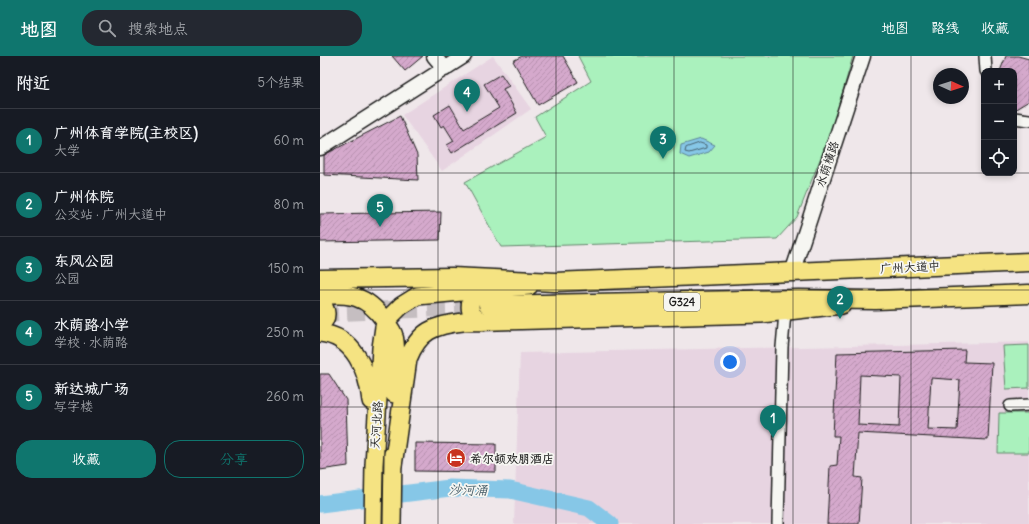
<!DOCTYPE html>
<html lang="zh">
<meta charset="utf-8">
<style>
:root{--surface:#171b24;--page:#242831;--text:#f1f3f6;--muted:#9ea1a6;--line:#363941;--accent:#0f766e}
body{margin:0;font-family:Delius,"LXGW WenKai TC",sans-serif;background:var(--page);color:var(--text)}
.controls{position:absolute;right:12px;top:12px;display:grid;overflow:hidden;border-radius:8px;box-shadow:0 2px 6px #0003}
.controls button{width:36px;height:36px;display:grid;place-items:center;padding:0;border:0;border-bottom:1px solid var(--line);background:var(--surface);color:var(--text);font:20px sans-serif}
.compass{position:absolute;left:613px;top:12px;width:36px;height:36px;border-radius:50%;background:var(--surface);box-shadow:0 2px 6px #0003;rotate:93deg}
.you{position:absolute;left:410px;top:306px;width:14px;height:14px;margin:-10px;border:3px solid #fff;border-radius:50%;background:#1a73e8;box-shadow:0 0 0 6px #1a73e833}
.badge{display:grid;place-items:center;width:26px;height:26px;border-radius:50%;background:var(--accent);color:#fff;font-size:13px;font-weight:700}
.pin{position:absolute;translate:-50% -33px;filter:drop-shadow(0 1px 2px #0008)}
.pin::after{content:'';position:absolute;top:21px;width:14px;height:12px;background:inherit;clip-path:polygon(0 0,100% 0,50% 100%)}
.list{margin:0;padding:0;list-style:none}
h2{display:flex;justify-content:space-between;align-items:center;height:52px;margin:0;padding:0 16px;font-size:17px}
h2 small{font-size:13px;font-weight:400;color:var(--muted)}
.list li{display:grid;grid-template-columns:26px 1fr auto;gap:12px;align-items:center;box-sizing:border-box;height:64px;padding:0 16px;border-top:1px solid var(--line)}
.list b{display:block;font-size:15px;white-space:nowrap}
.list p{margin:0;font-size:13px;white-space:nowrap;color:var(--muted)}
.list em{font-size:13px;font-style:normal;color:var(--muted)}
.actions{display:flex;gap:8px;padding:12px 16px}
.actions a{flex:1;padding:9px 0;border:1px solid var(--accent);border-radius:16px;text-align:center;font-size:14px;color:var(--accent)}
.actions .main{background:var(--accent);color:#fff}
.icon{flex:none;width:22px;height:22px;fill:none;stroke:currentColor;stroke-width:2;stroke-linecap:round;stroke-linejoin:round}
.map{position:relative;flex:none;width:709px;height:468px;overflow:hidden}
header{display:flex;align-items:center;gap:24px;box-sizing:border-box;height:56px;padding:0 20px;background:var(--accent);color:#fff}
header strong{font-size:19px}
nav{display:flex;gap:22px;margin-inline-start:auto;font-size:14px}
.search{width:280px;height:36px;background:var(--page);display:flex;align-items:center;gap:10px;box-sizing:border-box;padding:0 14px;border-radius:16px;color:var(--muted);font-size:15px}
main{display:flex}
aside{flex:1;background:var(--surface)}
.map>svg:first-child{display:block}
</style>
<header>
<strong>地图</strong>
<div class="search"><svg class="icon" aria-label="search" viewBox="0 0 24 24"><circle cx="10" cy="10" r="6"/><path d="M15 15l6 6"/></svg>搜索地点</div>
<nav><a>地图</a><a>路线</a><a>收藏</a></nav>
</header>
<main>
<aside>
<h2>附近<small>5个结果</small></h2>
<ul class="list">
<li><span class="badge">1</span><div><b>广州体育学院(主校区)</b><p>大学</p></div><em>60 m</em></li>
<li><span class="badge">2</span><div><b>广州体院</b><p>公交站 · 广州大道中</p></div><em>80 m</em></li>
<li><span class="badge">3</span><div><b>东风公园</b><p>公园</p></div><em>150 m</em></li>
<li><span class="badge">4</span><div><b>水荫路小学</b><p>学校 · 水荫路</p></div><em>250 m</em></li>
<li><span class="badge">5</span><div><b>新达城广场</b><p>写字楼</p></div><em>260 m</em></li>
</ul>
<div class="actions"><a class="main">收藏</a><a>分享</a></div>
</aside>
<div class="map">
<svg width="709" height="468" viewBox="0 0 709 468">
<defs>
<pattern id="building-hatch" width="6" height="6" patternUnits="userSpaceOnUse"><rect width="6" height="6" fill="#d5a9cc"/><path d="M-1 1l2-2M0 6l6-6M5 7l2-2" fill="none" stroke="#b691af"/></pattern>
</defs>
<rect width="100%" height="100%" fill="#efe7ea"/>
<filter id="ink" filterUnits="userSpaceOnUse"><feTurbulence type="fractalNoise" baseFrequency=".025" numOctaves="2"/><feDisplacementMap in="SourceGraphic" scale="8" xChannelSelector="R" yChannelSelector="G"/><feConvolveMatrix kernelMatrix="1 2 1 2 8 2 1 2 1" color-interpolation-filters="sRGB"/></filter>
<g filter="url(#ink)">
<path fill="#e7d4e1" d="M173,0L211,53L122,115L82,59Z
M709,286V468H194L200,297Z"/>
<path fill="#aaf1bd" stroke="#63866c" d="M258,0H533L512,73L477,161L457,183L181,191L145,126L226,81L215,61L271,25Z
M709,289V332L686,333L683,290Z
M679,357H709V397H678Z"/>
<path fill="#86c7e7" stroke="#5c8396" d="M381,83L395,89L389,96L369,102L360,98L361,89Z"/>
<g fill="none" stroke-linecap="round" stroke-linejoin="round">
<path stroke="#46606d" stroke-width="1" d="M380,87L386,89V92L369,97L365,96L366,92Z"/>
<path stroke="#86c7e7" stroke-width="17" d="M0,448L130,432L190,434L269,452L290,468"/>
</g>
<path fill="url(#building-hatch)" stroke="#1c1c1c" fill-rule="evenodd" d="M72,0H103L85,15Z
M202,0H243L258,26L218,49L193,5Z
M686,0H698L709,3V45L694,54V15H680Z
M181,18L189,30L183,33L197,57L132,97L127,89L134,85L124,69L121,71L114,59L130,49L144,73L179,52L164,28Z
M80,60L97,99L98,124L4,119V99Z
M121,156L120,184L0,186V158Z
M645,294L644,306L672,307L668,384L538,377L535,421L542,422L539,468H507L510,410L517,409L519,380H513L517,297ZM540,319L581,321L579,371L538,369ZM611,322L640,324L637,374L608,373Z
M0,318H9L26,344L28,410L0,414Z
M95,387L176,388V416L95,415Z"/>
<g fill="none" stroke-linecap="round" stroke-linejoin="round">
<path stroke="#c5bec1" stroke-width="18" stroke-dasharray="18 9" stroke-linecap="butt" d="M0,257L165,250"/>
<g stroke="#1c1c1c" stroke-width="14">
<path id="minor" d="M665,0L666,15
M694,62L709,64
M690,350L709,349
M458,468L462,291L465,257"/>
</g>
<g stroke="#1c1c1c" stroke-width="17">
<path id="tertiary" d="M114,0L125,13
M0,92L144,0
M472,217L543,0"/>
</g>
<g stroke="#1c1c1c" stroke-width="20">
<path id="primary" d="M163,235L151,244C148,257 153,261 163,266
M0,239C29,238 46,238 64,264C68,269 73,274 74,280C78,293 74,323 74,338
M0,245C7,253 9,262 0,269
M0,277C34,280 48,315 51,345
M73,410L88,303C99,275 114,269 143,266L441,258L522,249
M53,468L54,409L61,292L64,271L69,262L81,250L97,240L209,230
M72,468L73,398"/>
</g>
<g stroke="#1c1c1c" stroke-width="21">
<path id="trunk" d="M0,223L132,221L235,226L709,206
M168,249L479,243L556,244L709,238"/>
</g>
<use href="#minor" stroke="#f6f6f2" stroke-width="11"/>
<use href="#tertiary" stroke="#f6f6f2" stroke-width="14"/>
<use href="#primary" stroke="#f5e382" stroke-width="17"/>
<use href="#trunk" stroke="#f5e382" stroke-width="18"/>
</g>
</g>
<path fill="none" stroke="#1c1c1c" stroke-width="1" stroke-opacity="0.55" d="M118,0V468M236,0V468M354,0V468M473,0V468M591,0V468M0,117H664M664,117H694M694,117H709M0,234H709M0,351H709"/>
<defs>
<g id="hotel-disc" transform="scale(1)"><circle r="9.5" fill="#c8321e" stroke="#f6f6f2"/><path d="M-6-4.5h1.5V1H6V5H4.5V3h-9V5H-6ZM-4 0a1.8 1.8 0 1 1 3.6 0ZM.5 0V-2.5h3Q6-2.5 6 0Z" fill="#fff"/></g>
</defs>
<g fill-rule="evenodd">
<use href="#hotel-disc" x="136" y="402"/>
</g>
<g text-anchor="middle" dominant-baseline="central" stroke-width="3.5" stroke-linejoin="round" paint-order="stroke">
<rect fill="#f6f6f2" stroke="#5d5d5c" stroke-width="1" x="344" y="237" width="36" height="18" rx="3"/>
<g font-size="11" font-weight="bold" fill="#1c1c1c">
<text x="362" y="246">G324</text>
</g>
<g font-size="12" fill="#1c1c1c" stroke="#f6f6f2">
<text transform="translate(507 108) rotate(-72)">水荫横路</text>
<text transform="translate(590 211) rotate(-3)">广州大道中</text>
<text transform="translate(56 369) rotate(-86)">天河北路</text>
</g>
<g font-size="12" font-weight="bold" fill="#1c1c1c" stroke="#f6f6f2" text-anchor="start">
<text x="150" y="402">希尔顿欢朋酒店</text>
</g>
<g font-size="13" font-style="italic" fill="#415863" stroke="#f6f6f2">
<text transform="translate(148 434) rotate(1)">沙河涌</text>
</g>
</g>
</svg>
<div class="controls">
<button>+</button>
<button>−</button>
<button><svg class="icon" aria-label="locate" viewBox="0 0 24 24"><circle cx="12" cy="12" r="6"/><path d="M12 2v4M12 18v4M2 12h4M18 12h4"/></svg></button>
</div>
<svg class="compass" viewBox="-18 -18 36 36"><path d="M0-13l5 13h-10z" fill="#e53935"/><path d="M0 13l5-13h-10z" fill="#9ea1a6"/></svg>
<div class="you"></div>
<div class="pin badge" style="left:453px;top:382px">1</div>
<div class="pin badge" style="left:520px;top:263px">2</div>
<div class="pin badge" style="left:343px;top:103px">3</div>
<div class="pin badge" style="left:147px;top:56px">4</div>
<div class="pin badge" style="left:60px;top:171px">5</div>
</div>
</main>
